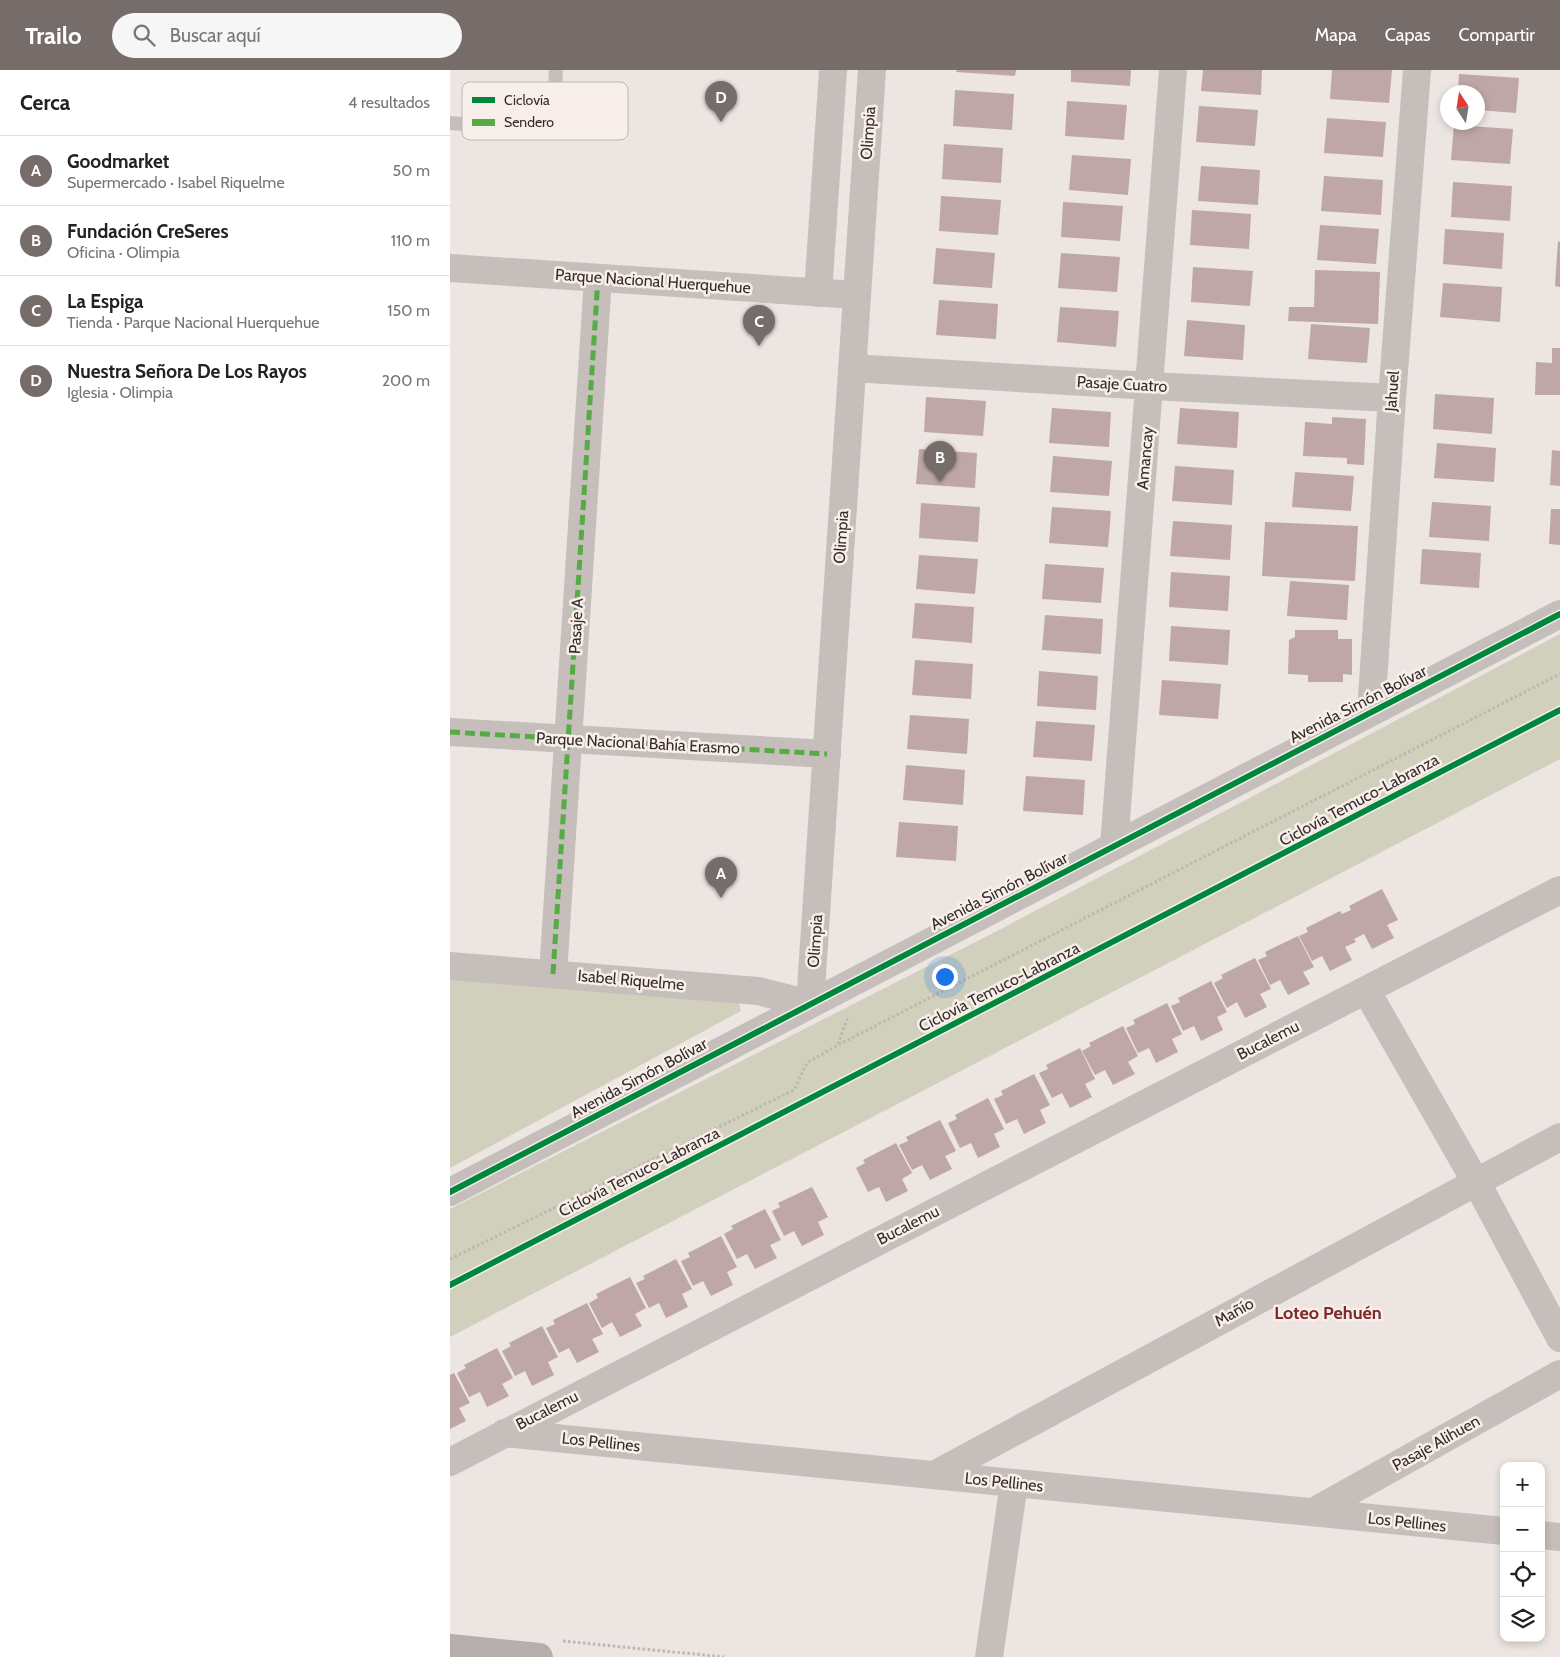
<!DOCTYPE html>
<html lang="es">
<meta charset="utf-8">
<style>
:root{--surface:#fff;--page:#f6f6f6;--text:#222;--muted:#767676;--line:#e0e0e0;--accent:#766c6a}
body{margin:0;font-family:Cabin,sans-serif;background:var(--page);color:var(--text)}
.controls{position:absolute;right:15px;bottom:15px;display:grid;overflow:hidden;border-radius:10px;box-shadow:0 2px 8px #0003}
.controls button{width:45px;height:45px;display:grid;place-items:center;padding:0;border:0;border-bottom:1px solid var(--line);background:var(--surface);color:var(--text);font:25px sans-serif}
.compass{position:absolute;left:990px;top:15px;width:45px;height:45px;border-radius:50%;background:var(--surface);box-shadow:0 2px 8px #0003;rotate:348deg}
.you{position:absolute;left:494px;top:906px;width:18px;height:18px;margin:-12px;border:4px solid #fff;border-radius:50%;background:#1a73e8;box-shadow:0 0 0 8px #1a73e833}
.badge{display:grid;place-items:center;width:32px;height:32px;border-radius:50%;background:var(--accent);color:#fff;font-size:16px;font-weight:700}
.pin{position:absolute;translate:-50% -41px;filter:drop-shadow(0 1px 2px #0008)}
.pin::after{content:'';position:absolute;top:26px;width:18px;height:15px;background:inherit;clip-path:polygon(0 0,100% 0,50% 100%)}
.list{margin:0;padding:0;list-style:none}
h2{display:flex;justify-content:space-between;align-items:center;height:65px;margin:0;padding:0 20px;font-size:21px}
h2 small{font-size:16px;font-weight:400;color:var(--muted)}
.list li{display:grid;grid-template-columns:32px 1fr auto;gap:15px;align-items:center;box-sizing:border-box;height:70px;padding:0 20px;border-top:1px solid var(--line)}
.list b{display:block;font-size:19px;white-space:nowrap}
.list p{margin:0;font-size:16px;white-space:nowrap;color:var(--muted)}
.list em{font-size:16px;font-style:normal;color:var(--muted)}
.icon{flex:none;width:28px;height:28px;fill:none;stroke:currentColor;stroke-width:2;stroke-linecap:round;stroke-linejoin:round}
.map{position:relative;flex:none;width:1110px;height:1587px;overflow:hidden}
header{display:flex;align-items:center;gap:30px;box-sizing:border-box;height:70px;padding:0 25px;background:var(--accent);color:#fff}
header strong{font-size:24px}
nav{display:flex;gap:28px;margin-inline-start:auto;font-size:18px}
.search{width:350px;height:45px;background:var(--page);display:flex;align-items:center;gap:12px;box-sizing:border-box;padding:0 18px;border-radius:28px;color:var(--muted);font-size:19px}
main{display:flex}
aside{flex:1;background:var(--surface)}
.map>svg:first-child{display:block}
</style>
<header>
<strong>Trailo</strong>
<div class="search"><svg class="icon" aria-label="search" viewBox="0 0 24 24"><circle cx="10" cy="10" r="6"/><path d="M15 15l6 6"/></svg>Buscar aquí</div>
<nav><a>Mapa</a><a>Capas</a><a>Compartir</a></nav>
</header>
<main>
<aside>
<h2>Cerca<small>4 resultados</small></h2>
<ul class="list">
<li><span class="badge">A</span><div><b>Goodmarket</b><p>Supermercado · Isabel Riquelme</p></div><em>50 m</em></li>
<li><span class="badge">B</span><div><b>Fundación CreSeres</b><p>Oficina · Olimpia</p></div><em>110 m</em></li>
<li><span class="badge">C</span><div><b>La Espiga</b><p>Tienda · Parque Nacional Huerquehue</p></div><em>150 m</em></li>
<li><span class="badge">D</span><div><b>Nuestra Señora De Los Rayos</b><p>Iglesia · Olimpia</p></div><em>200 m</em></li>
</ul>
</aside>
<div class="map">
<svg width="1110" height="1587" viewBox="0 0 1110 1587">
<rect width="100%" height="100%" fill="#ece5e2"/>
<path fill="#d1d0bd" d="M1110,564V689L0,1267V1139L547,861Z
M0,909L288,931L291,941L0,1098Z"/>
<path fill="#bea7a6" d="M507,0H566L565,6L506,2Z
M621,0H681L680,16L621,12Z
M753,0H812L811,25L751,21Z
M882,0H942L939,33L880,29Z
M1009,4L1069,8L1066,43L1028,40V22H1008Z
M505,20L564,24L562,60L503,56Z
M617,31L677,35L674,70L615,66Z
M749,36L808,40L805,76L746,72Z
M877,48L936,52L933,87L874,83Z
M1004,55L1063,59L1060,94L1001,90Z
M494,74L553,78L551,113L492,109Z
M622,85L681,89L678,125L619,120Z
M751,96L810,100L808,135L748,131Z
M874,106L933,110L931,145L871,141Z
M1003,112L1062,116L1060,151L1001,147Z
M491,126L551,130L548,165L489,161Z
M613,132L673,136L670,171L611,167Z
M742,140L801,144L799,179L740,175Z
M870,155L929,159L926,194L867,190Z
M995,159L1054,163L1052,199L993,194Z
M1108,171L1110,172V217L1105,216Z
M486,178L545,183L542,218L483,214Z
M611,183L670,187L667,222L608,218Z
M743,197L803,201L800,236L741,232Z
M865,200L930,202L928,254L838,251L839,237H864Z
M993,213L1052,217L1050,252L990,247Z
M489,230L548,234L546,269L486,265Z
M610,237L669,241L666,277L607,272Z
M737,250L795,255L793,290L734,286Z
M861,254L920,258L917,293L858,289Z
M1102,278H1110V325H1085L1086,292L1102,293Z
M985,324L1044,328L1042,364L983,359Z
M476,327L536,331L533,366L474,362Z
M602,338L661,342L659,377L599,373Z
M730,338L789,342L787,378L727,374Z
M882,347L916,349L914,395L897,394V388L853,386L855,352L882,354Z
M987,373L1046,378L1044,412L984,408Z
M469,379L527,383L525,418L466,414Z
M1102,380L1110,381V416L1100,415Z
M603,386L662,391L659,426L600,422Z
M725,396L784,400L782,435L722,431Z
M845,402L904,406L901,441L842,437Z
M982,432L1041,436L1039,471L979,467Z
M471,433L530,437L528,472L469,468Z
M602,437L661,441L658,477L599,473Z
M1101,439H1110V475L1099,474Z
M723,451L782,455L780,490L720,486Z
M815,452L908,456L905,511L812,506Z
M972,479L1031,483L1029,518L970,514Z
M469,485L528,489L525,524L466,519Z
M595,494L654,498L651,533L592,529Z
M721,502L780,506L778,541L719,537Z
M840,511L899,515L897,550L837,546Z
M465,533L524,537L522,573L462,568Z
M595,545L653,549L651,584L592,580Z
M721,556L780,560L778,595L719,591Z
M845,560H888V569H902V605L893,604V612H858V605L838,604L839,570L845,567Z
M465,590L523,594L521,629L462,625Z
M589,601L648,606L646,640L587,636Z
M712,610L771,614L768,649L709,645Z
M460,645L519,649L517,684L457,679Z
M586,651L645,655L642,691L583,687Z
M456,695L515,700L513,735L453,730Z
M576,706L635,710L633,745L573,741Z
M449,752L508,756L506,791L446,787Z
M932,819L948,850L937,855L944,868L922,879L914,864L904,869L906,872L895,877L902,890L880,901L872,886L862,891L849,866L858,862L856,858L890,841L892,844L901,840L899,836Z
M848,866L864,897L853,902L860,914L838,925L830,910L820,915L808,890L817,886L815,882Z
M805,888L821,919L810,924L817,937L795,948L787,932L777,938L764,913L773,908L771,905Z
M761,911L777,942L767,947L773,960L751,971L744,956L733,961L721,936L730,932L728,928Z
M717,933L732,964L722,969L728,982L706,993L699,978L688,983L676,958L685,954L683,950Z
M673,956L688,986L678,992L685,1004L663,1015L655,1000L645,1005L632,981L641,976L639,973Z
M630,978L645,1009L635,1014L642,1027L620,1038L612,1023L602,1028L589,1003L598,999L596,995Z
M584,1004L600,1035L590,1040L596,1053L574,1064L567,1049L556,1054L544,1029L553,1025L551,1021Z
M538,1028L554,1059L544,1064L550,1077L528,1088L521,1073L510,1078L498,1053L507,1049L505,1045Z
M490,1050L506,1081L495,1086L502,1099L480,1110L472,1095L462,1100L449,1075L458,1071L456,1067Z
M446,1073L462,1103L452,1109L458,1121L436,1132L429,1117L418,1122L406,1098L415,1093L413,1090Z
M362,1117L378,1147L368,1152L374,1165L352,1176L344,1161L334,1166L322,1141L330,1137L328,1133Z
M315,1139L331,1170L320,1175L327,1188L305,1199L297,1184L287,1189L274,1164L283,1159L281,1156Z
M271,1166L287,1197L277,1202L283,1215L261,1226L253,1211L243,1216L231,1191L240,1187L238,1183Z
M226,1189L242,1219L232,1224L238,1237L216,1248L209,1233L199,1238L186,1213L195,1209L193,1206Z
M180,1207L196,1238L185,1244L192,1256L170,1267L162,1252L152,1258L139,1233L148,1228L146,1224Z
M137,1233L153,1264L142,1269L149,1282L127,1293L119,1278L109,1283L96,1258L105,1254L103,1250Z
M92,1256L108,1287L98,1292L104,1305L82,1316L75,1301L65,1306L52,1281L61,1276L59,1273Z
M47,1278L63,1308L52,1314L59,1326L37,1337L30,1322L19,1327L7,1303L16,1298L14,1295Z
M4,1303L20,1333L9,1338L16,1351L0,1359V1305Z"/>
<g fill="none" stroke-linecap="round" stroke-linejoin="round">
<path stroke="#beb6b4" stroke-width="3" stroke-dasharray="2.5 2.5" stroke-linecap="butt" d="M388,974L398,947
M0,1189L344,1020L357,993L388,975L1110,604
M113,1571L274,1587"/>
<path stroke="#c6bebb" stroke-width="14" d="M0,53C22,54 90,68 101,43C106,29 105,14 106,0"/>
<path stroke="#c6bebb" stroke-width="28" d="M0,198L407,225
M402,298L701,316L942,328
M921,642L942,328L967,0
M0,662L377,684
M664,776L723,0
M0,896L308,921L360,934
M103,904L148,208
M916,920L1035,1128L1110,1268
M54,1363L1054,1461
M0,1392L1110,820
M484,1405L1110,1067
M863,1442L1110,1304
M1091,1465L1110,1467
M539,1587L564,1413"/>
<path stroke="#c6bebb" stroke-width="28" d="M368,223L383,0
M360,934L422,0
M0,1122L1110,544"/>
<path stroke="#b6aeac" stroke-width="28" d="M0,1578L89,1587"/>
<path stroke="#55ab44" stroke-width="5" stroke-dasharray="10 5" stroke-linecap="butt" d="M0,662L377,684
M103,904L148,208"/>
<g stroke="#f8efea" stroke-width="9">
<path id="cycleway" d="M0,1122L1110,544
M0,1215L1110,640"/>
</g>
<use href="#cycleway" stroke="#00873e" stroke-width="6"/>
</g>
<g text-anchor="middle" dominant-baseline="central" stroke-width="5" stroke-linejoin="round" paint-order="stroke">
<g font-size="16" fill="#362b2a" stroke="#f8efea">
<text transform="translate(418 63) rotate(-86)">Olimpia</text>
<text transform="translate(203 211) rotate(4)">Parque Nacional Huerquehue</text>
<text transform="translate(672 314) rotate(3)">Pasaje Cuatro</text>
<text transform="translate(942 321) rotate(-86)">Jahuel</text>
<text transform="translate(695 388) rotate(-85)">Amancay</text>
<text transform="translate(391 467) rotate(-86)">Olimpia</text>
<text transform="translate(126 556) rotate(-87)">Pasaje A</text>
<text transform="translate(908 634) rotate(-27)">Avenida Simón Bolívar</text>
<text transform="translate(188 673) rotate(3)">Parque Nacional Bahía Erasmo</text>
<text transform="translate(909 730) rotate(-28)">Ciclovía Temuco-Labranza</text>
<text transform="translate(549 821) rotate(-27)">Avenida Simón Bolívar</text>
<text transform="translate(365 871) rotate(-86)">Olimpia</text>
<text transform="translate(181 910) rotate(5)">Isabel Riquelme</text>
<text transform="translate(549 917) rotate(-27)">Ciclovía Temuco-Labranza</text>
<text transform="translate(818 970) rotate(-27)">Bucalemu</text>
<text transform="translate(189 1008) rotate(-28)">Avenida Simón Bolívar</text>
<text transform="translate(189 1102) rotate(-27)">Ciclovía Temuco-Labranza</text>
<text transform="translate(458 1155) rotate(-27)">Bucalemu</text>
<text transform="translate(784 1242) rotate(-29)">Mañío</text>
<text transform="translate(97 1340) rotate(-27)">Bucalemu</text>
<text transform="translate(151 1372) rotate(6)">Los Pellines</text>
<text transform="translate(986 1373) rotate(-29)">Pasaje Alihuen</text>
<text transform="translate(554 1412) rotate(6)">Los Pellines</text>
<text transform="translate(957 1452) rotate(6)">Los Pellines</text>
</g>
<g font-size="18" font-weight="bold" fill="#7e2b2a" stroke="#f8efea">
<text x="878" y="1243">Loteo Pehuén</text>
</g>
</g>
<rect x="12" y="12" width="166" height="58" rx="8" fill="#f8efea" stroke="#beb4b0" stroke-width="1"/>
<rect x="22" y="27" width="23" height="6" fill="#00873e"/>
<rect x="22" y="49" width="23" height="7" fill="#55ab44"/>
<g font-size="14" fill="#362b2a">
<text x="54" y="35">Ciclovía</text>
<text x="54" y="57">Sendero</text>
</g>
</svg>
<div class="controls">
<button>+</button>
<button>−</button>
<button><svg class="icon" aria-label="locate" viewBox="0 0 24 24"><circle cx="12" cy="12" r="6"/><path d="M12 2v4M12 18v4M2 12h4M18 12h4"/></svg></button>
<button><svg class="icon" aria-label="layers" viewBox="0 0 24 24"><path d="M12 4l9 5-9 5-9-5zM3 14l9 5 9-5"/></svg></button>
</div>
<svg class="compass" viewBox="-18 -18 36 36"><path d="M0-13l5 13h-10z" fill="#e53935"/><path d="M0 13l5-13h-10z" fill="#767676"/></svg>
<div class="you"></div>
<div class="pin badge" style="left:271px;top:828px">A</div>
<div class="pin badge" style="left:490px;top:412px">B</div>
<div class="pin badge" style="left:309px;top:276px">C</div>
<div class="pin badge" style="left:271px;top:52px">D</div>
</div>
</main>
